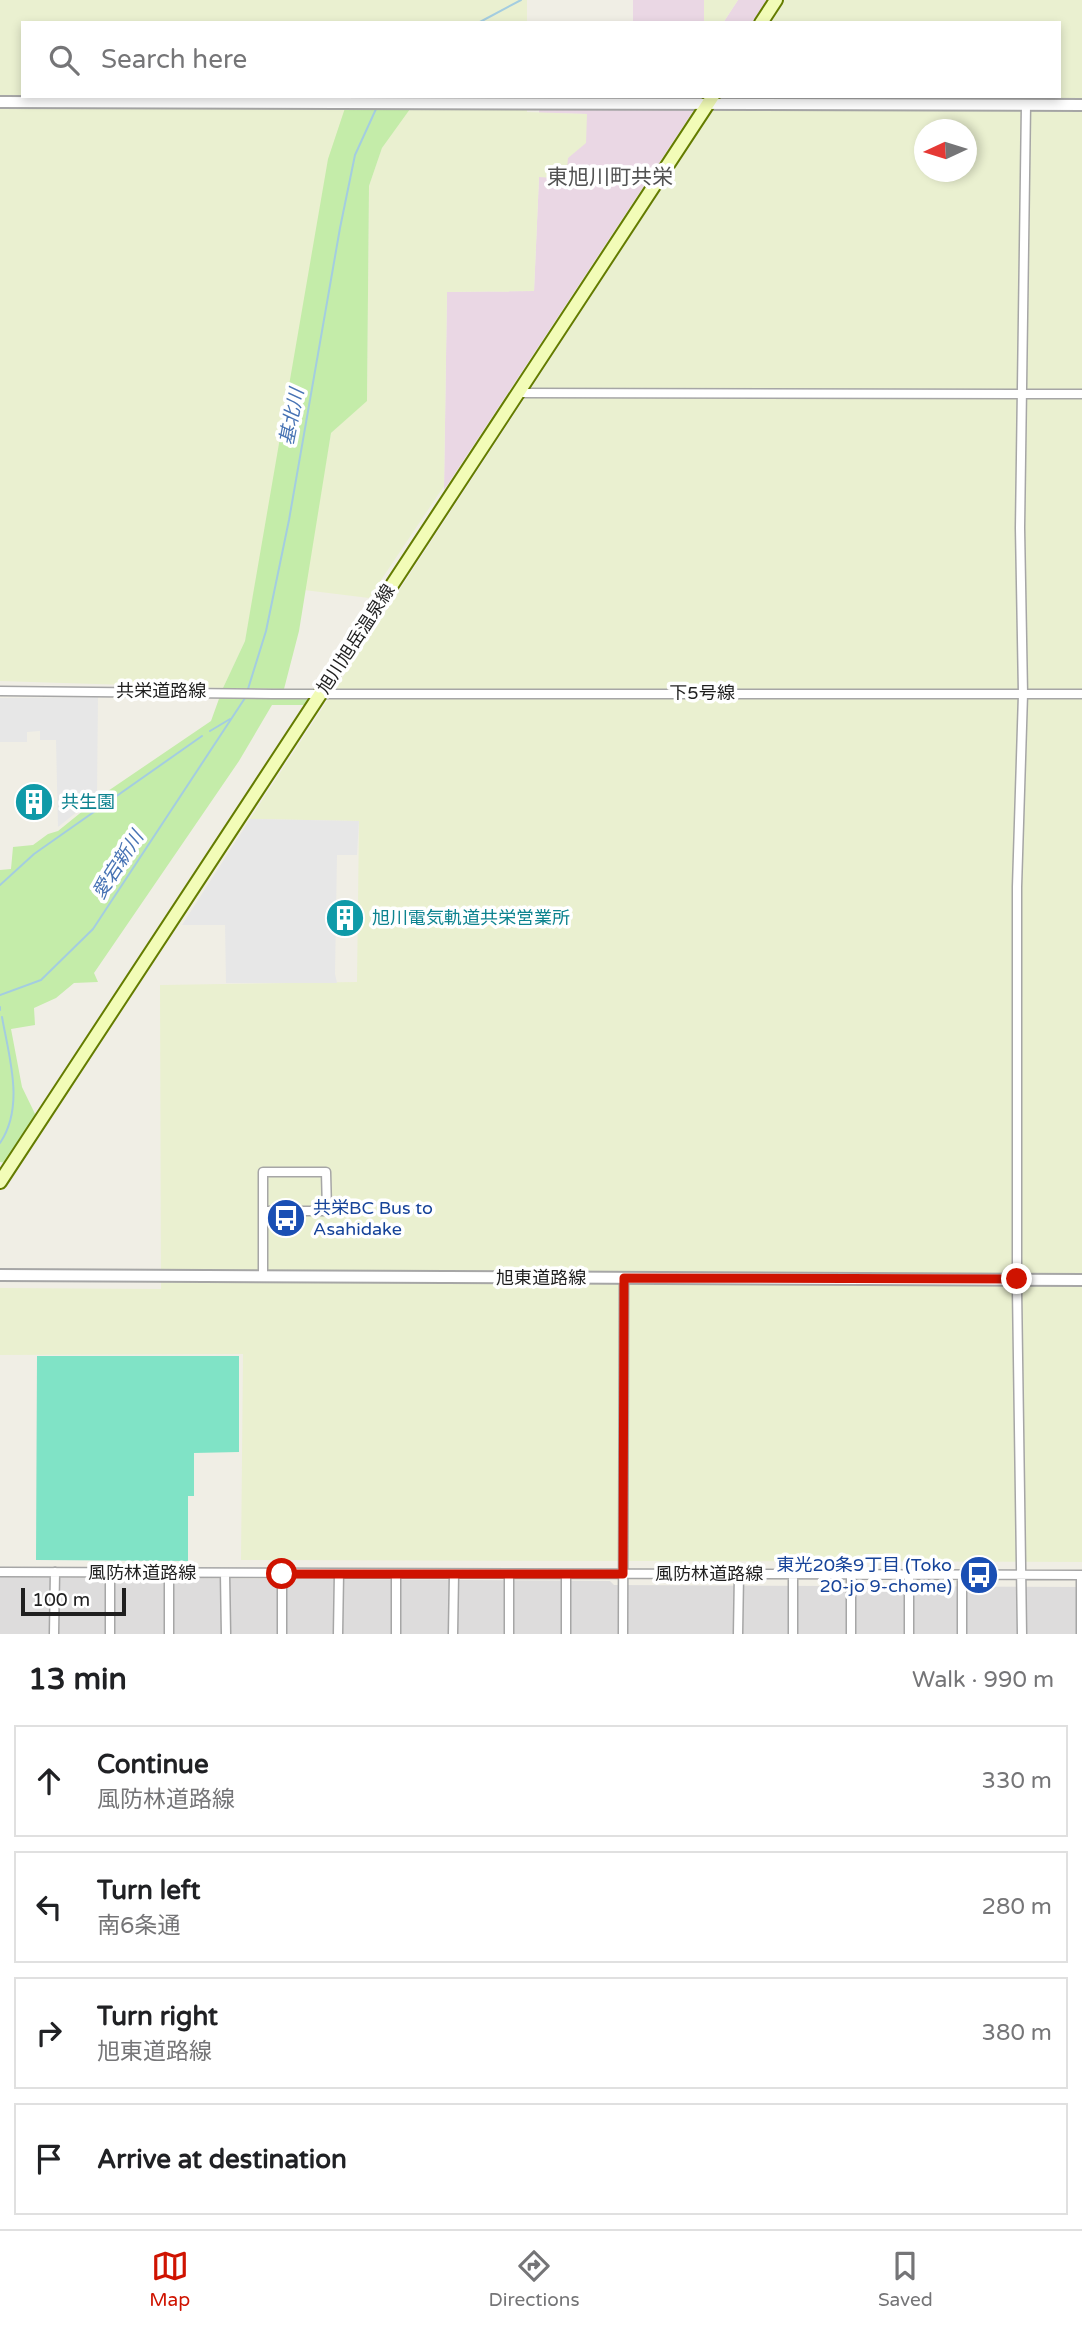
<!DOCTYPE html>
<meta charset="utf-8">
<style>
:root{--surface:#fff;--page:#f2f2f2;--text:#202124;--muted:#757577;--line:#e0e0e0;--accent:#cf1300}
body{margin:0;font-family:"Varela Round","Noto Sans JP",sans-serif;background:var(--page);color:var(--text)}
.compass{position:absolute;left:914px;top:119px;width:63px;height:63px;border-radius:50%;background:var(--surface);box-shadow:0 4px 10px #0003;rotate:266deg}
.scale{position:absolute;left:21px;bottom:18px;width:105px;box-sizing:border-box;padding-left:7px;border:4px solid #1f1f1f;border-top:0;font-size:19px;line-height:24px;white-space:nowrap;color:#1f1f1f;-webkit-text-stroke:5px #fff;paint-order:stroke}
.stop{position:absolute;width:21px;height:21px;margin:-16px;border:5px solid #cf1300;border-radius:50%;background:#fff}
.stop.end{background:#cf1300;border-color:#fff;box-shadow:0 2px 7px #0008}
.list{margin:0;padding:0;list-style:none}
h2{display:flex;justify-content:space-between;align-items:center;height:91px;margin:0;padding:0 28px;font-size:30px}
h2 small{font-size:23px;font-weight:400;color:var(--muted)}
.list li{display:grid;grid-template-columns:46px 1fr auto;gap:21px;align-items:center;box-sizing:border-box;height:112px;margin:0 14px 14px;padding:0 14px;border:2px solid var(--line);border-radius:0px}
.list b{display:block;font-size:26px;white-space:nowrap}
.list p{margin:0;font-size:23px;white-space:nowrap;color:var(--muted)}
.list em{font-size:23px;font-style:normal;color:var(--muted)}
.icon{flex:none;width:38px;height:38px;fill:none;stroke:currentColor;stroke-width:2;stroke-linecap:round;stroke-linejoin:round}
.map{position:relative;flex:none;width:1082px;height:1634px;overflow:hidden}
.search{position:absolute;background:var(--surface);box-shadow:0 4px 10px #0003;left:21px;right:21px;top:21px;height:77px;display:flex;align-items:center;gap:18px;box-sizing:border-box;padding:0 24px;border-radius:0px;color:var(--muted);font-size:26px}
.sheet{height:595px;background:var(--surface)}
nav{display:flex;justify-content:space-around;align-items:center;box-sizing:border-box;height:98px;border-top:2px solid var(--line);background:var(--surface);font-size:19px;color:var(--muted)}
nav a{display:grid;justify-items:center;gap:4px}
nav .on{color:var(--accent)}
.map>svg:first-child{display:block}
</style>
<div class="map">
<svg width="1082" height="1634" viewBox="0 0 1082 1634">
<rect width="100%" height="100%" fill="#f0eee5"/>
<path fill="#dddcdc" d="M0,1577L610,1581L614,1585L1082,1587V1634H0Z"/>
<path fill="#ead7e4" d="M633,0H704V23H633Z
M738,0H767L752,23H723Z
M539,96H703L444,490L447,292L534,291L539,177L568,158L587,114L539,113Z"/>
<path fill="#eaf0d0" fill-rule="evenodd" d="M0,0H527V23H23V96H527V112L587,114L586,143L568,158L566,179L539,177L534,291L447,292L444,486L369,598L304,590L331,433L367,400L369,186L382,148L409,109L345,108L245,641L223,688L0,681Z
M704,0H738L723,23H704Z
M785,0H1082V1562L241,1560L243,1354L0,1355V1288L161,1289L160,985L357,982L359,821L250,819L722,96H1059V23H770ZM925,130H967V172H925Z"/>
<path fill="#c4eca9" d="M345,108L410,109L382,148L369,186L367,401L331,433L299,631L284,689L223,688L245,641L328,159Z
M220,696L315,697L310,705H272L239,761L94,973L98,982L74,983L56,998L34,1008L35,1025L11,1029L22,1087L37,1118L6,1163L0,1162V870L11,869L13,847L33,845L48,834L58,831L105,793L211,721Z"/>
<path fill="#80e3c6" d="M37,1356H239V1452L194,1453V1496H188V1561L36,1560Z"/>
<path fill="#e7e7e7" d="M98,697L97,796L58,827L56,740H40V731L27,732V742H0V698Z
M250,819L359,821L357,855H337L335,974L337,983H226L225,925H182Z"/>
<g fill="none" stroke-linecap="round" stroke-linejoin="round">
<path stroke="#a4cde0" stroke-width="2" d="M478,23L521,0
M248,689L266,631L289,520L340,228L355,155L376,109
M210,731L230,719
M0,885L34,854L202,736
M0,995L41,980L93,929L245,698
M0,1007V1010
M0,1143C25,1106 9,1057 2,1017"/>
<g stroke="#a6a6a6" stroke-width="11">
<path id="minor" d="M517,393L1082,394
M0,691L273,694H1082
M263,1211H327L326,1172H263V1277
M0,1572L1082,1575
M225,1574L226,1634
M509,1574V1634
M962,1575V1634
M54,1634L55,1572
M110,1634V1573
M169,1634V1573
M282,1634V1574
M338,1634L339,1573
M396,1634V1574
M453,1634L454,1574
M566,1634V1575
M623,1634L624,1278
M738,1634L739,1574
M793,1634V1574
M851,1634V1574
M909,1634V1575
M1022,1634L1017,1289V887L1023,694L1020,528L1026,105
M1081,1634V1575"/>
</g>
<g stroke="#a6a6a6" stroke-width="14">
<path id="tertiary" d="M0,102L1082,105
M0,1275L1082,1280"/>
</g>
<g stroke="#647c00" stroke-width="16">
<path id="secondary" d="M761,23L776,0
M0,1182L713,96"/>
</g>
<use href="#minor" stroke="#fff" stroke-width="8"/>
<use href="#tertiary" stroke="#fff" stroke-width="10"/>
<use href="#secondary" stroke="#f2fcb7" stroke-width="12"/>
</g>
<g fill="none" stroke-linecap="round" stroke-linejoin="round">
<path stroke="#cf1300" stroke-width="9" d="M282,1574H623L624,1278L1017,1279"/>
</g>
<defs>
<g id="building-disc" transform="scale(2.0125)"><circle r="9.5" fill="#0f9aa8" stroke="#fff"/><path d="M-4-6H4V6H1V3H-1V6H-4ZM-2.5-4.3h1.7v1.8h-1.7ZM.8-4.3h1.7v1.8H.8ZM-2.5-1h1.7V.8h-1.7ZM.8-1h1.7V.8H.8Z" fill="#fff"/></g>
<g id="bus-disc" transform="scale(2.0125)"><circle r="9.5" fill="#1a4fb4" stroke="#fff"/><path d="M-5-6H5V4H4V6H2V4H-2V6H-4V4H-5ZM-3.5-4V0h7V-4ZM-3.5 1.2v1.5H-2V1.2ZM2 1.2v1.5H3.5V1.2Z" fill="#fff"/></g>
</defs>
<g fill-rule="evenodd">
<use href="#building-disc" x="34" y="802"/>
<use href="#building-disc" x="345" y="918"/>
<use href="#bus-disc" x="286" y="1218"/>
<use href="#bus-disc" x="979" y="1575"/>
</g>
<g text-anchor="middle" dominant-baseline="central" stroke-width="7" stroke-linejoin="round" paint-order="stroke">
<g font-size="18" fill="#1f1f1f" stroke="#fff">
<text transform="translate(356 639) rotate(-57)">旭川旭岳温泉線</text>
<text x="161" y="691">共栄道路線</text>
<text x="702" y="693">下5号線</text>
<text x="541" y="1278">旭東道路線</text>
<text x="142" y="1573">風防林道路線</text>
<text x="709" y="1574">風防林道路線</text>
</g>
<g font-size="18" fill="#0d838f" stroke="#fff" text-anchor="start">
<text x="61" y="802">共生園</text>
<text x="372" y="918">旭川電気軌道共栄営業所</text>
</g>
<g font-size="18" fill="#164399" stroke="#fff" text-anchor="start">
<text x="313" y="1208">共栄BC Bus to<tspan x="313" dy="21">Asahidake</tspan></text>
<text x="952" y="1565" text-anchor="end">東光20条9丁目 (Toko<tspan x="952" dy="21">20-jo 9-chome)</tspan></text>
</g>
<g font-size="19" font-style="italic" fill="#4773b4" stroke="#fff">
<text transform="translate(292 417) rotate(-79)">基北川</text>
<text transform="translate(118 865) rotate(-57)">愛宕新川</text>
</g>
<g font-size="21" fill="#525252" stroke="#fff">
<text x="610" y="177">東旭川町共栄</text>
</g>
</g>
</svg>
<svg class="compass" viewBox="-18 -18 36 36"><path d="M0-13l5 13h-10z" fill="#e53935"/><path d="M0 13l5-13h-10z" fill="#757577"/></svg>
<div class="scale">100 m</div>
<div class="stop" style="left:282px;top:1574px"></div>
<div class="stop end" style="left:1017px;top:1279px"></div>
<div class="search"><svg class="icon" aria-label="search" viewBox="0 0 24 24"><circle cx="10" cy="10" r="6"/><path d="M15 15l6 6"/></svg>Search here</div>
</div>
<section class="sheet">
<h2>13 min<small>Walk · 990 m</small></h2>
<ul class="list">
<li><svg class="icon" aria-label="ahead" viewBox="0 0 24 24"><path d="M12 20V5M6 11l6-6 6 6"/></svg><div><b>Continue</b><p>風防林道路線</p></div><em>330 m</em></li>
<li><svg class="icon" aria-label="left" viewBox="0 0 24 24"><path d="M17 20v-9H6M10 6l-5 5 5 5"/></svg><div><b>Turn left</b><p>南6条通</p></div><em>280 m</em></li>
<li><svg class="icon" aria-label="right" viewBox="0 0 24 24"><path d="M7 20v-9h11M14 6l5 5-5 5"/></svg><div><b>Turn right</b><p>旭東道路線</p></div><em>380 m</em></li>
<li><svg class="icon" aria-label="arrive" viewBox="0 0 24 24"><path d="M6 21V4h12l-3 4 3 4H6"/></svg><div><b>Arrive at destination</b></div></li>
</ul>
</section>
<nav>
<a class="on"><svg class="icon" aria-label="map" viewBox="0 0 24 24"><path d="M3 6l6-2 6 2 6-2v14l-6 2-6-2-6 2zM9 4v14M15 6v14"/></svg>Map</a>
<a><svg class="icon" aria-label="directions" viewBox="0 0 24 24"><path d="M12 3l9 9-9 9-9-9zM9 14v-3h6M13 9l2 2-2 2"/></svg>Directions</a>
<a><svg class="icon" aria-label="saved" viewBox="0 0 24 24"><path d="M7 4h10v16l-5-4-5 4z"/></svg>Saved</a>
</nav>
